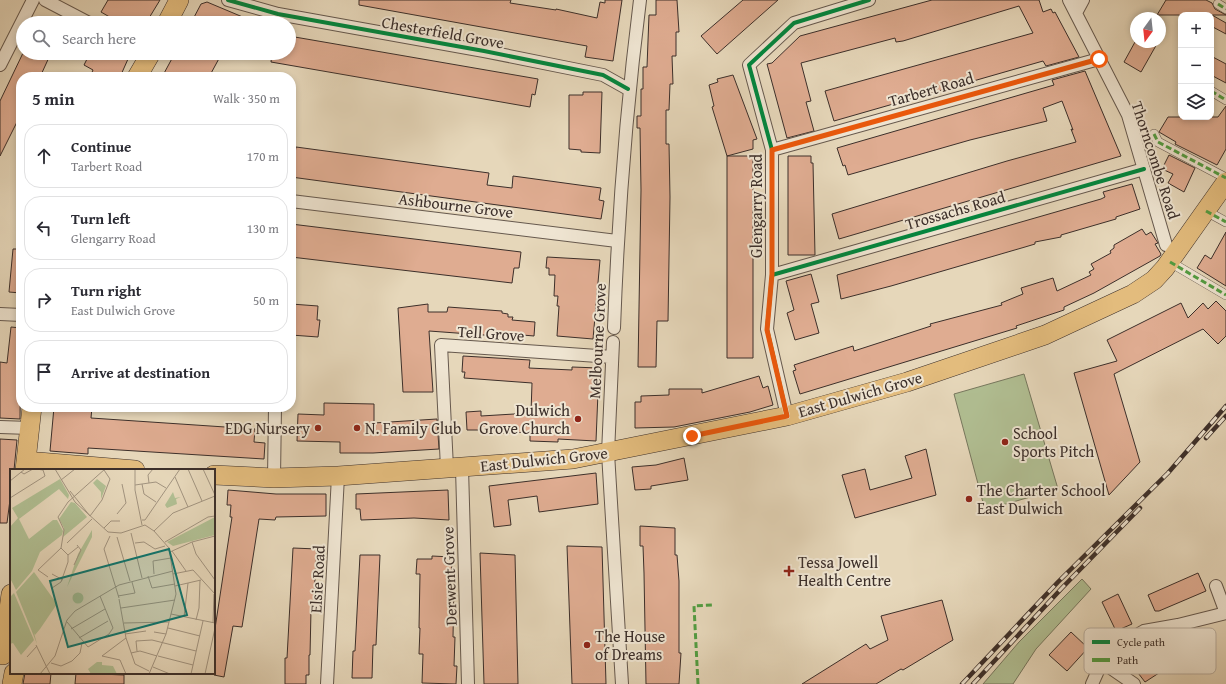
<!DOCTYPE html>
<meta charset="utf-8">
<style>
:root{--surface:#fff;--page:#f7f7f7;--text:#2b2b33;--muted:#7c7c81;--line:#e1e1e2}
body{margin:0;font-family:"Gentium Book Plus",serif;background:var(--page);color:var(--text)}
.controls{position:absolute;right:12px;top:12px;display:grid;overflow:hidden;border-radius:8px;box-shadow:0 2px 6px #0003}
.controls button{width:36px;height:36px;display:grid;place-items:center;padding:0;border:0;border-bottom:1px solid var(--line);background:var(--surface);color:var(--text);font:20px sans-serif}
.compass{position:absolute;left:1130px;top:12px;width:36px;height:36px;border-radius:50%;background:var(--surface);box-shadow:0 2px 6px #0003;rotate:195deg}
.stop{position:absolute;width:12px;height:12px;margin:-9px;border:3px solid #ea580c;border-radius:50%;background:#fff}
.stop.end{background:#ea580c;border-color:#fff;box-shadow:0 1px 4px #0008}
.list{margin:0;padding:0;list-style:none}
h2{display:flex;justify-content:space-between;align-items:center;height:52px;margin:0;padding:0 16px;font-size:17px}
h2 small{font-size:13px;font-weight:400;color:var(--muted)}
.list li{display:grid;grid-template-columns:26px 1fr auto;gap:12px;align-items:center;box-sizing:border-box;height:64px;margin:0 8px 8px;padding:0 8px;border:1px solid var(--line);border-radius:16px}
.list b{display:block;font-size:15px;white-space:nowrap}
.list p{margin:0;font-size:13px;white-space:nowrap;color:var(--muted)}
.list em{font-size:13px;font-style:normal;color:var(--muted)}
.icon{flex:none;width:22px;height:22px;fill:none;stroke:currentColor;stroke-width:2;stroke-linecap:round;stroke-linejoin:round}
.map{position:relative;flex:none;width:1226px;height:684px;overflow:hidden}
.search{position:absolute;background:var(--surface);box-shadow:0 2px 6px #0003;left:16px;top:16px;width:280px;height:44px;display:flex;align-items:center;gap:10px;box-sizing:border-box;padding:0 14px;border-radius:22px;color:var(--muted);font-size:15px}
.panel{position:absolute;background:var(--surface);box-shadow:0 2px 6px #0003;left:16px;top:72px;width:280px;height:340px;border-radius:16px}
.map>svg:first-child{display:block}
</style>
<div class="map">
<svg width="1226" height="684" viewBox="0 0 1226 684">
<rect width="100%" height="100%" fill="#e6d7ba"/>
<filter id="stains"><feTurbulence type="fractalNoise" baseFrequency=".005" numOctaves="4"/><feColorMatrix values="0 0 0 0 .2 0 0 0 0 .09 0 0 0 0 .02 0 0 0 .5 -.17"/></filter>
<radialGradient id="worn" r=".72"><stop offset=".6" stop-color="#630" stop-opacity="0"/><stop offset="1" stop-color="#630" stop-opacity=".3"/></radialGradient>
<path fill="#b1bf93" stroke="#76775e" d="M1024,374L1058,489L985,510L954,394Z
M1082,579L1091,589L1036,649L1013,684H983L1019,642Z"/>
<path fill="#dfac91" stroke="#3c2f2a" d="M108,0H160L146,23H120L101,12Z
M359,0H511L510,3L556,10V9L597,18L600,2L605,3V0H622L613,61L585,57L587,46L359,5Z
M656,0H677L679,32H676V56H672L673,84H670L669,110H666V144H669L670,197L668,321H657L656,367H638L641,190L640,128H637V116H641V89H643V67H647L649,15H656Z
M743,0H778L717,54L701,36Z
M932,0H1039L1043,12L1051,9L1053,13L1055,12L1079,57L1046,66L1043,61L834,121L825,91L1033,33L1019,6L903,41L896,42L895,38L801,63L811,101L806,102L814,131L787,138L767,64L772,63L800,36Z
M1166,0H1206L1212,3L1215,9L1226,15H1212L1226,23V34L1211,26V15H1157Z
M207,2L257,23H191L201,4Z
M289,36L538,79L535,95L532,94L530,107L271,62L272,53H289Z
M1135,42H1158L1141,72L1124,62Z
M23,53H51L40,77H21V114L0,156V101Z
M90,53H116L128,59L120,77H90L93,70L84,65Z
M175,53H222L209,77H162Z
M1211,56L1226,64V83L1211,75Z
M1085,71L1121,156L839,239L832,214L1007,161L1076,142L1071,129L1073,130L1062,101L1043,108L1047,121L970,140L848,175L845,165L843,166L837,148L1054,85L1052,80Z
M733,75L757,139L753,140V149L727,156L712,107L714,106L709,85L718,82L717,79Z
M583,92H602L600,153L581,152V150L569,149V95H583Z
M1226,106V149L1217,165L1175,144L1176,142L1159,132L1168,117H1218Z
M296,147L489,173L487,185L512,188L513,176L601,188L599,200L604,201L601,219L291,177V158L294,159Z
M1169,155L1195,168L1184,192L1168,183L1173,174L1162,169Z
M727,156H753V358H727Z
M788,156H811V163H813L815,255H788Z
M1132,184L1140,209L1116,217V219L1061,235V237L1035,242V244L1025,247L891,286L841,299L837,275L1101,199L1105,197L1103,192Z
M291,224L521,252L519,268H514L512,283L291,257Z
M1142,229L1146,235L1151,232L1158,243L1155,244L1161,254L1160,256L1094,293L1064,307V310L1016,326L1017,328L800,394L793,371L796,370L794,365L853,346L854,351L931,326L930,324L1002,305L1001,303L1023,294L1021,288L1053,278L1057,291L1091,275L1089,272L1094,269L1091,264L1111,253L1110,251L1114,248V245Z
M1226,232V286L1197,268L1205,255L1211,259Z
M13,249H21V293L9,292Z
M547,257L600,260L593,339L557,336L559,306H557L558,296H554L555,275H549V268H546Z
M811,274L819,302L811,304L819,333L795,340L787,313L794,310L786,281Z
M1216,301L1226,311V336L1218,344L1203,329L1114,374L1140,462L1109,495L1074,373L1117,361L1107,340L1181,303L1188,318L1203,303L1208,309Z
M291,304L318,306L317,320H320L318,337L291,335Z
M428,304V312H447L448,307L502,311V313L508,314V317H513L512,320L535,322L534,336L511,334V337L429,331L433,392H403L398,308Z
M11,327L21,328L20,419L0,418V362L7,363Z
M463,356L530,360L529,368L572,370V367L599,368L596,441L558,439V442L530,441V432L482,434V430H467L466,412L481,411V416L531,413L532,383L464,378L465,372H462Z
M759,376L763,388L768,386L773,405L750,412L674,427L635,428V402H641V396L669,395V389H702V393Z
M324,403L374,404V423L437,419L439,449L373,453H340V442L297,441L298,414L324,415Z
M54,407H92L91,418L255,429L254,442L265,443L264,459L88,448V454L50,451Z
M0,439L17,440L14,470H11V492L7,523H0Z
M926,449L936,495L855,518L842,475L865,469L870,490L912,478L905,456Z
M684,458L688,480L651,486V489L635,490L632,467L656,465Z
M596,473L598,504L539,512L537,496L508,500L511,525L494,527L489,486Z
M228,490L276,494H326V516L276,517L275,520L259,519L242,627L233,626L224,677L214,675V635L232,517H230L231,505H227Z
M448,490L449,520L414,518L361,520L360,509H356V494Z
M640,526L675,528V555H677L679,581V653H681L679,684H646L644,573L643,546H640Z
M567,546L602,547L606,684H572Z
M293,548L317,549L313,610H311L310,655H309V675H306V684H285V658H287Z
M480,553L515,555L518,684H484Z
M360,555H380L376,645H373L372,678H352L353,651H355Z
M432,556L452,557L451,586H454L453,637H455L454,666H457L456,684L422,683L423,654H419L420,628H419L420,574H416L417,559H432Z
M1198,573L1206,591L1159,611H1155L1148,595Z
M1118,594L1132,624L1116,631L1102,602Z
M942,600L953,640L903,670L901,669L876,684H802L866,644L870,649L888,640L881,616Z
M1071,632L1088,648L1067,671L1049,655Z
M1183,637L1193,651L1145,682L1135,669Z
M25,673H51L50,684H23Z
M76,673L124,675V684H75Z"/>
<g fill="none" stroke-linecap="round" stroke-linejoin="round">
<g stroke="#66594e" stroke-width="10">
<path id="pedestrian" d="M1218,4L1226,9
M1211,91L1226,100
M1154,134L1158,142L1226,178
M1206,211L1226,222
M1170,262L1226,295"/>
</g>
<g stroke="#66594e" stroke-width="14">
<path id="minor" d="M45,0L89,23
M228,0L278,14L484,51L603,75L628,89
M1069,0L1128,115L1166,245
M1076,13L1083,0
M0,65L33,0
M772,150L1099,59
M291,201L617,241
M772,275L1144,169
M0,314L21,315
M614,328C618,218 626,110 640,0
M613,342L608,453L622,684
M787,416L767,329L772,275V150L749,65L794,23L869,0
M0,427L30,428
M447,468L441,345L612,357
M462,468L468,684
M274,478L275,407
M1216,586L1226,613
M1102,662L1134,684
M327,684L338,476
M1092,684L1102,662L1123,643L1144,631L1178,625L1226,613"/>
</g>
<g stroke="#3c2f2a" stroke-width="20">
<path id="primary" d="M167,23L179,0
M137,77L151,53
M26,461L135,470
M25,470L32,407
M214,475L274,478L338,476L573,459L787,416L907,382L1045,335L1133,294L1154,280L1165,268L1226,182
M3,655L11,594
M12,684L14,673"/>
</g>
<use href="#pedestrian" stroke="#efe5d2" stroke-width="9"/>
<use href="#minor" stroke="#efe5d2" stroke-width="12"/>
<use href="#primary" stroke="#e3bc7d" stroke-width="19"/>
<g stroke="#3c2f2a" stroke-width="4.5">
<path id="rail" d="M1206,438L1226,416
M962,684L1058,582L1168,473L1226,406
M973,684L1062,588L1140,508"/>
</g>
<use href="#rail" stroke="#efe5d2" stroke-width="3" stroke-dasharray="9" stroke-linecap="butt"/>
<path stroke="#529d41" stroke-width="3" stroke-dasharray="6 3" stroke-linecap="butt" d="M1218,4L1226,9
M1211,91L1226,100
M1154,134L1158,142L1226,178
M1206,211L1226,222
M1170,262L1226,295
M698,684L694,606L712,605"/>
<g stroke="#efe5d2" stroke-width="6">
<path id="cycleway" d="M228,0L278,14L484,51L603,75L628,89
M772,275L1144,169
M787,416L767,329L772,275V150L749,65L794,23L869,0"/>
</g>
<use href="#cycleway" stroke="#00873e" stroke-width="4"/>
</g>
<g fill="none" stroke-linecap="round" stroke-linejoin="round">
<path stroke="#ea580c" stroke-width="5" d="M692,436L787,416L767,330L772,274V150L1099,59"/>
</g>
<g fill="#8f2418" stroke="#efe5d2" stroke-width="1.5">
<circle cx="578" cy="419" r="4"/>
<circle cx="318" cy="428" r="4"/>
<circle cx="357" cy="428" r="4"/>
<circle cx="1005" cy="442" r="4"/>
<circle cx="969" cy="499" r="4"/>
<path d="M787 565h4v4h4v4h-4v4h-4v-4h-4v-4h4z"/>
<circle cx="587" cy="645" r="4"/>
</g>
<g text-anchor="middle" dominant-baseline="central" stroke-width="4" stroke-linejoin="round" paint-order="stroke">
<g font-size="16" fill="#3c2f2a" stroke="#efe5d2">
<text transform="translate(443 32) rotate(10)">Chesterfield Grove</text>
<text transform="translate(931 89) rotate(-16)">Tarbert Road</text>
<text transform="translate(1156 160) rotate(72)">Thorncombe Road</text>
<text transform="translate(456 205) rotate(7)">Ashbourne Grove</text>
<text transform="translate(756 206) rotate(-90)">Glengarry Road</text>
<text transform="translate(955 210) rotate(-16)">Trossachs Road</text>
<text transform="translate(491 333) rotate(4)">Tell Grove</text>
<text transform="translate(597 341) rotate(-87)">Melbourne Grove</text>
<text transform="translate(860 394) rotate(-16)">East Dulwich Grove</text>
<text transform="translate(544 459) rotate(-6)">East Dulwich Grove</text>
<text transform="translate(449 576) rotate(-92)">Derwent Grove</text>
<text transform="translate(317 579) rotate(-87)">Elsie Road</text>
</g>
<g font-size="16" fill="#3c2f2a" stroke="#efe5d2" text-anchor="start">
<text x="570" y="410" text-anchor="end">Dulwich<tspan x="570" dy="18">Grove Church</tspan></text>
<text x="310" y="428" text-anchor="end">EDG Nursery</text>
<text x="365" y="428">N. Family Club</text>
<text x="1013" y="433">School<tspan x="1013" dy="18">Sports Pitch</tspan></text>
<text x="977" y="490">The Charter School<tspan x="977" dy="18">East Dulwich</tspan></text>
<text x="798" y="562">Tessa Jowell<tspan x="798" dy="18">Health Centre</tspan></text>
<text x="595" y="636">The House<tspan x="595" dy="18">of Dreams</tspan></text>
</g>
</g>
<g transform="translate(10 469)">
<rect width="205" height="205" fill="#e6d7ba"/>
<path d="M50,10L59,26L58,30L49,20L9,50L19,70L43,51H47L53,62L52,66L30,83L22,102L6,121L0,109V58L8,49L2,39ZM87,10L96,17L91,30V23L83,14ZM163,23L165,29L171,28L166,30L167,35L157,39L155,36ZM61,33L65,34L77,48L53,68L54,59L49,50ZM205,48V66L163,77L157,73ZM82,61V68L57,118L68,85ZM24,103L47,135L30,160L25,166L24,164L27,175L6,123ZM62.5 129a5.5 5.5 0 1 1 11 0a5.5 5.5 0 1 1-11 0ZM4,124L24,171L11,186L3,174L0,175V128ZM87,193H92V196L103,197L107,205H112H81L78,200Z" fill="#b1bf93"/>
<path fill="none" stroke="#a29480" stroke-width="1" d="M45,0L65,33L98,63L111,64L135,56L144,62L159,79L166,125L156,165L139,205M125,0V21L132,56M178,0L192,32M193,0L205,26M11,3L14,5L23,0M165,8L178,38M51,11L65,0M0,12L15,0M139,14L138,6L143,0M132,15L134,25L146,33M125,16L146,13L156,19M60,22L80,47M0,29L35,7L33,1L26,0M107,45L116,34L112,15M80,47L92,31L100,10L94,1M132,51H135L170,0M94,59L101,52H110M144,62L163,44L205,27M121,64L132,109M100,67L94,80L109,129M107,68L120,112M155,73L198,48L205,47M182,73L186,85L205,111M57,74L82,50M125,74L134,73L145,80L155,77M51,79L54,61L48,48L58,33L95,0M162,82L176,102M160,83L182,73L205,67M58,86L68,78M64,96L71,81L67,76M42,105L53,111M144,105L143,92L161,89M163,105L183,101L205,125M138,107L142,119L165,115M38,108L28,101L51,79M165,117L191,111M42,119L51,113L58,93V86L51,79M108,127L125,124L122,113M109,130L116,169L125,195L139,202M111,139L165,131M161,145L205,154M174,148L178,114M186,151L189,139L190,111M57,153L78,178L99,165L103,159L90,127M114,154L159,153M203,154L204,125M158,159L190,167M61,160L95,140M144,163L156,165M115,165L136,162M69,169L98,152M116,169L92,187L110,191L116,205M26,176L40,205M127,182L126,172L142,171L186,182M121,184L130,182L147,187M148,187L183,196M17,188L27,177M41,194L51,197L62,192L70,184L72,174M143,198L160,205M30,205L45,187L57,151L65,142L109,116L163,102M181,205L193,152M195,205L205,159"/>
<path fill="#0f766e" fill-opacity="0.15" stroke="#0f766e" stroke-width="2" d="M159,80L177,146L58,178L40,112Z"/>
<rect width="205" height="205" fill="none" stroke="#3c2f2a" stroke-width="2"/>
</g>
<rect x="1084" y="628" width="132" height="46" rx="6" fill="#efe5d2" stroke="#b9aea0" stroke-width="1"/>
<rect x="1092" y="640" width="18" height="4" fill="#00873e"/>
<rect x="1092" y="658" width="18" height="4" fill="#529d41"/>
<g font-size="11" fill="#3c2f2a">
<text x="1117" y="646">Cycle path</text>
<text x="1117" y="664">Path</text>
</g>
<rect width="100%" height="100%" filter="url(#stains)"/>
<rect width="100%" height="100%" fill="url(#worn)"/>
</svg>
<div class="controls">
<button>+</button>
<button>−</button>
<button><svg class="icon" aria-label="layers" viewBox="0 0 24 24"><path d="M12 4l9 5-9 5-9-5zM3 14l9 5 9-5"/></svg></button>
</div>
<svg class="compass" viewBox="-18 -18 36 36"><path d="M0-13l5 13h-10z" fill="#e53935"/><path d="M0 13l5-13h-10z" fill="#7c7c81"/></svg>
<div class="stop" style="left:1099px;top:59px"></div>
<div class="stop end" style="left:692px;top:436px"></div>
<div class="search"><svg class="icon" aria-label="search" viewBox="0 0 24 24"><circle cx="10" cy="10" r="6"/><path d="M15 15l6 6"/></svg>Search here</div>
<section class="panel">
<h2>5 min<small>Walk · 350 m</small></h2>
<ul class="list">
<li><svg class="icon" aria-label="ahead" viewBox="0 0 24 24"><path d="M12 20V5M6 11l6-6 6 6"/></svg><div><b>Continue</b><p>Tarbert Road</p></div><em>170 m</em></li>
<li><svg class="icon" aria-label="left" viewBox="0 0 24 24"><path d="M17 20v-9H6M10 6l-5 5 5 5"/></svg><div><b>Turn left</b><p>Glengarry Road</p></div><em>130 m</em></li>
<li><svg class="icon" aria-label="right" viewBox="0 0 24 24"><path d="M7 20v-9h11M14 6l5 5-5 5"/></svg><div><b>Turn right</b><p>East Dulwich Grove</p></div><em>50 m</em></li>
<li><svg class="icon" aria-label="arrive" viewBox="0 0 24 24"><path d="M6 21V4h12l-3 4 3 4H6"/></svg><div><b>Arrive at destination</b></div></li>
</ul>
</section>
</div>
